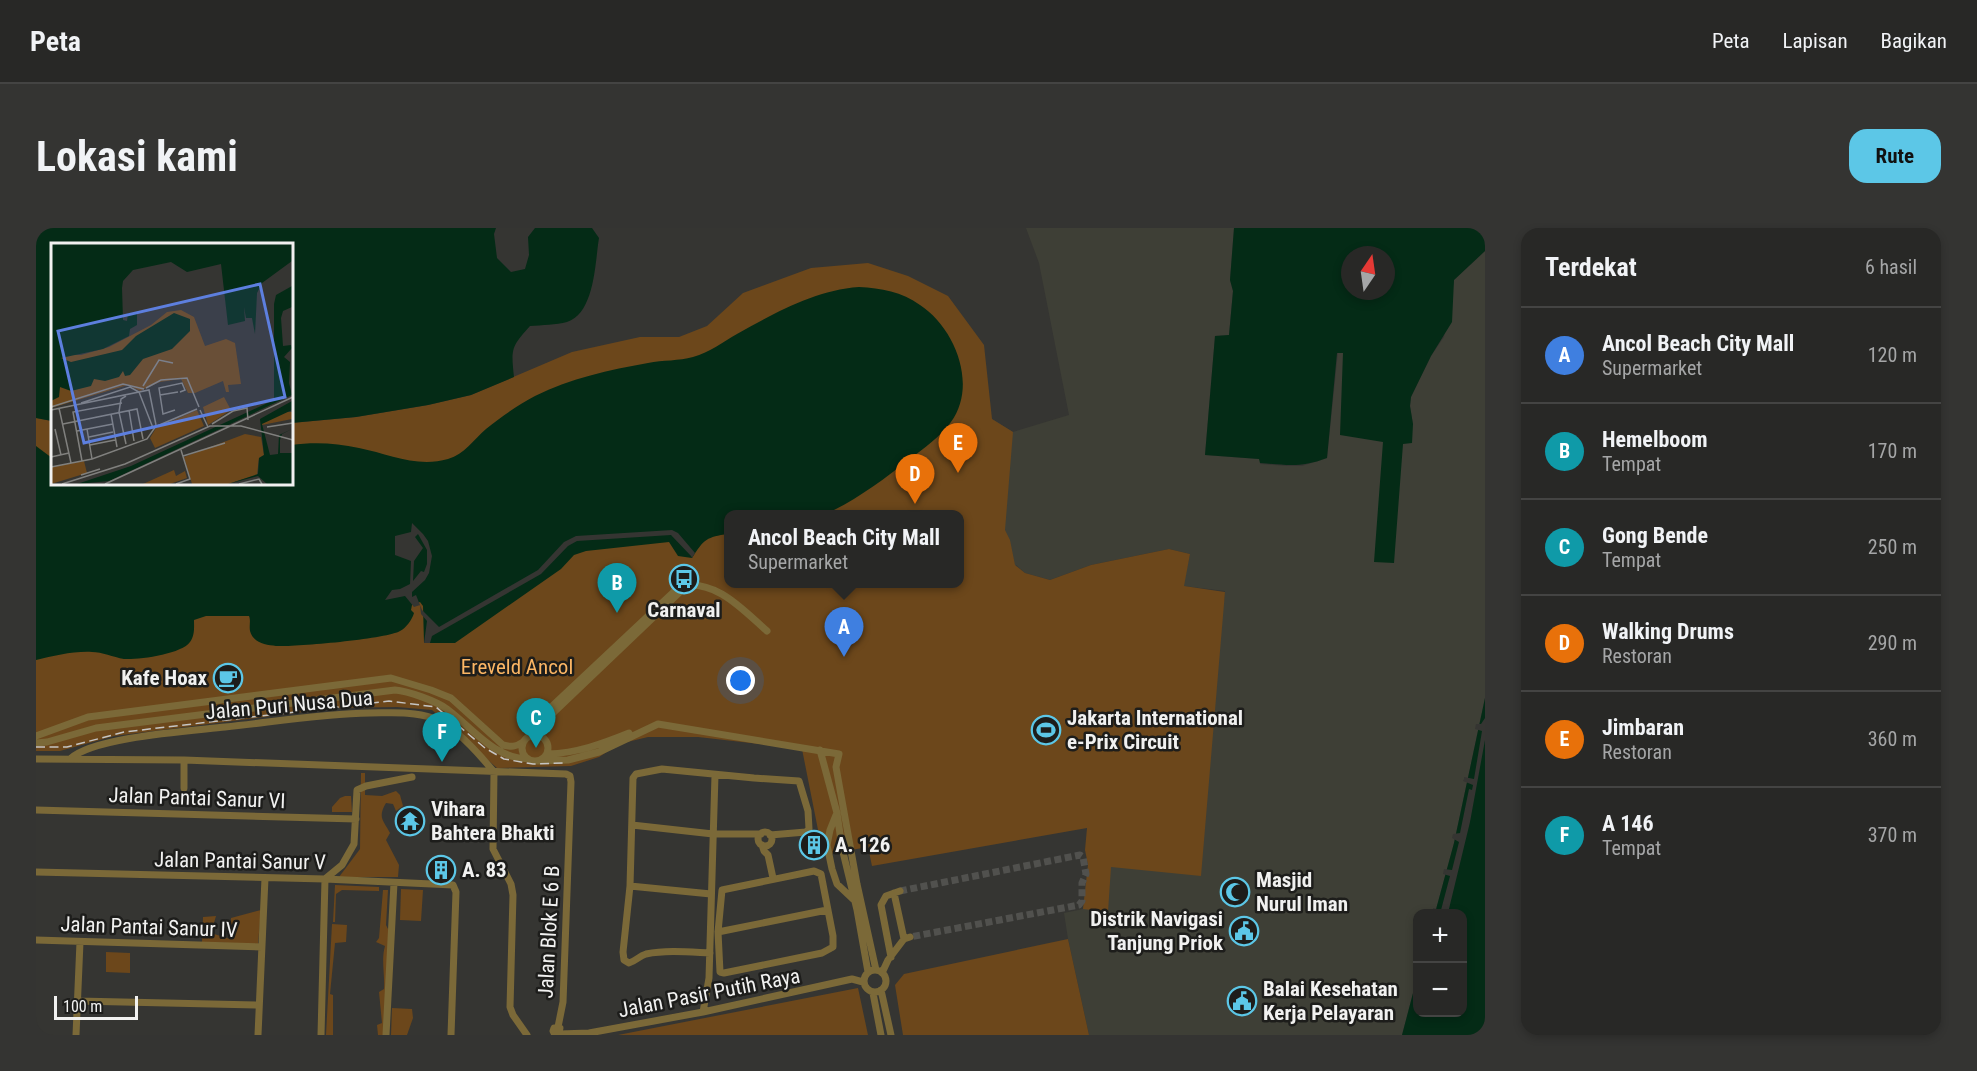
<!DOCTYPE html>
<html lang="id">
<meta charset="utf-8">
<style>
:root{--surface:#282826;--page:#343432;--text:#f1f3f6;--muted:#a5a6a7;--line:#444443;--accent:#5cc7e7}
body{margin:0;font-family:"Roboto Condensed",sans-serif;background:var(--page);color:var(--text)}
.controls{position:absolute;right:18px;bottom:18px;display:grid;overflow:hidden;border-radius:12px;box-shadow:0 3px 9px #0003}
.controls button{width:54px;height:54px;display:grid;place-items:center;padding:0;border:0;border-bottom:2px solid var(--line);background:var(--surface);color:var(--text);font:30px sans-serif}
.compass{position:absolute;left:1305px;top:18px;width:54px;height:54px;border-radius:50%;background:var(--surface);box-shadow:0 3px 9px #0003;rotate:13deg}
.scale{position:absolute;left:18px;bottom:15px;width:84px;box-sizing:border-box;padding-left:6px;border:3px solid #f1f1f0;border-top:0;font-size:16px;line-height:21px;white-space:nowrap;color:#f1f1f0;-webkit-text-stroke:4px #1d1d1b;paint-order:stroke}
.you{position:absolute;left:705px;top:453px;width:21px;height:21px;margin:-15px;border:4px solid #fff;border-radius:50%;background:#1a73e8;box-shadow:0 0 0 9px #1a73e833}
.badge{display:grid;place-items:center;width:39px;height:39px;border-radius:50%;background:var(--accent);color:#fff;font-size:20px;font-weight:700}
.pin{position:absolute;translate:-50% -50px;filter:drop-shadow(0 2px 3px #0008)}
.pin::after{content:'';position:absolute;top:32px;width:21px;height:18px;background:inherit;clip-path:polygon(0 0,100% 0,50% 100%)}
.popup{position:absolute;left:688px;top:282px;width:240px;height:78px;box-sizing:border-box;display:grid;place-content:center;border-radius:12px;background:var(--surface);filter:drop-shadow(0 2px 4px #0005);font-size:20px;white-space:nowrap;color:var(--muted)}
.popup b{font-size:22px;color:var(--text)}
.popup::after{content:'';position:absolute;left:50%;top:100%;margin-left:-12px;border:12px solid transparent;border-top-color:var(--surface)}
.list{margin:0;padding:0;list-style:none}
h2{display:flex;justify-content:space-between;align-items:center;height:78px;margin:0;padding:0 24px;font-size:26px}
h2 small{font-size:20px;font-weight:400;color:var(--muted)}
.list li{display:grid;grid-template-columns:39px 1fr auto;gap:18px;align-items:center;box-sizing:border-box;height:96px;padding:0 24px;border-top:2px solid var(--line)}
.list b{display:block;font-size:22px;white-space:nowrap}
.list p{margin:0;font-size:20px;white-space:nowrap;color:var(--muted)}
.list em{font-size:20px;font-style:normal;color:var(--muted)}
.map{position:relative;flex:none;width:1449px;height:807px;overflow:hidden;border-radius:18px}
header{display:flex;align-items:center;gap:36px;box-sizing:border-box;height:84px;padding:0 30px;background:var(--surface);border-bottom:2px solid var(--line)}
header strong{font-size:28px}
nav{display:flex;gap:33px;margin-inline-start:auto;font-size:21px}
.intro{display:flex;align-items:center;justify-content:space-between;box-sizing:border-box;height:144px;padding:0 36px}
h1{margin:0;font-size:42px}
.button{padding:15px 27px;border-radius:18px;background:var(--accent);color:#111;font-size:21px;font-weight:700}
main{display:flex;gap:36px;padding:0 36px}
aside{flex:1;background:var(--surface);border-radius:18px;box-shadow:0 3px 9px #0003}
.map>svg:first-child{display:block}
</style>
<header>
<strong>Peta</strong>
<nav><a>Peta</a><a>Lapisan</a><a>Bagikan</a></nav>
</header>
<div class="intro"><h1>Lokasi kami</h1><a class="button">Rute</a></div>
<main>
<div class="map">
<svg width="1449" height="807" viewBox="0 0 1449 807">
<rect width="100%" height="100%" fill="#353532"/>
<path fill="#3e3f36" d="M990,0H1198L1194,52L1197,63L1193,107L1179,108L1169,227L1224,231V236L1251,238H1266L1291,230L1302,124L1308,125L1377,197L1374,178L1375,169L1395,128L1408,109L1418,52L1449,23V470L1418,615L1399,685L1382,686L1381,750L1366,807H1053L1032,711L1028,685L1047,681L1052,637L1188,373L1189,363L1147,358L1154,326L1133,321L1055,337L1014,352L989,345L980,337L901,487L692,356H924V286L956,191L977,204L1033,187L1003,35Z"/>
<path fill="#6c471b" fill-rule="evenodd" d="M832,35L872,48L912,68L948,117L956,191L977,204L969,302L974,312L979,337L989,345L1014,352L1055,337L1133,321L1154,326L1148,358L1189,364L1165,648L1075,639L1072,684L1047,681L1052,637L1049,622L1051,600L836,638L832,619L787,627L766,521L662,509H612L583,516L563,529L535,538L461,540L396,482L361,479L298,480L78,508L24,523H0V190L16,193V255H255V195L320,189L392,177L435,167L536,124L604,109H643L671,98L707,65L775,40ZM692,286H924V356H692Z
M325,545H329V567L346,568L360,563L364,567L367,578L360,583L357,576L350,575C341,590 348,593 354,605L350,612L363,637L362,649H303L324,621Z
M309,568H315L316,584H296V579L304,570Z
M299,657L343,659V663L306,662L300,666L299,694H297Z
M365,661L387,662L385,693L364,692Z
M347,662H352L350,697L353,703L348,807H342L341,797L346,795L343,764L348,761C349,747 345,731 349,718L340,714L343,710Z
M225,682L222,716L166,714L167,689L180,688L175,705L194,711L195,690Z
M296,696L311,697L310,714L299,715L294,766L297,767V807H290Z
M1032,711L1053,807H867L859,757L868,746Z
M70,724L94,725V745L70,744Z
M822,760L832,807H582Z
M356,780L376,781L377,790L371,807H355Z"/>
<path fill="#042b16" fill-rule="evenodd" d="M0,0H460L458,6L461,30L475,44L489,41L493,27L492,9L499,0H556L563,10C559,34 559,85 531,94C520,97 506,97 494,98C475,119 475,121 478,149L435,167L392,177L320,189L255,195V16H16V193L0,190Z
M1198,0H1449V23L1418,52L1416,94L1395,128L1375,169L1374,178L1377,196L1376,215L1367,216L1358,335L1338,334L1347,214L1304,207L1307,125H1301L1291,230C1265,240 1251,237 1224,235L1223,231L1169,227L1179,108L1193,107L1197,63L1194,52ZM1314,27H1350V63H1314Z
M823,59C845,60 866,64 884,77C919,100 942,157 915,194C904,209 888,220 874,231C848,251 823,270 794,284L787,286H692V306C671,309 668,311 656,330L642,328L633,314L550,323L538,327L525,341L419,415H388L387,378L384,374L376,377L375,382L378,385C376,392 370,400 364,403C351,411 259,419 240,418C230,417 217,415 214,403C213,397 215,393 213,388H170L158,392C158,399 159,407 154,414C146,426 102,432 88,431C77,429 66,424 56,424C37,423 18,428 0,432V218L16,230V255H255V217C278,214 300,215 323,220C353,226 381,240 412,231C429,226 437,212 450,201C465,189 482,177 499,168C535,150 573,142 612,135C627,132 643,133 657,129C674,124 687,114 701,106C739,85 779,62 823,59Z
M1449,470V807H1366L1381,750L1382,784H1426V686L1399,685L1418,615Z"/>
<path fill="#353532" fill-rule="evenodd" d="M376,295L387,306L392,313L396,328L393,345L389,352L376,364V369L380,367L386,382L403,399L502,342L528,314L540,308L636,302L642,305L659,325L656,330L655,328L635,307L541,313L532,318L505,346L396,408L394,415H388L391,393L385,386L384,377L378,379L369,368L349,372L356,362L364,361L374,356L375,333L359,327V308L375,304ZM382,306L391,322V336L388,344L385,343L377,353L378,333L387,320L379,309Z
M1449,490V512L1434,594L1412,685H1397V680L1405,682L1414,648L1407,646L1408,641L1416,642L1423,614L1416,610L1417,606L1424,605L1433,561L1436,562L1437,557L1427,553L1428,551V549L1438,551L1446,503L1439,501L1440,496H1445Z"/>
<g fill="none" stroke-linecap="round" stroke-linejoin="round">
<path stroke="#51514e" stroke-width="7" stroke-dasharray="7 3.5" stroke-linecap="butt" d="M864,663L1044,627L1047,629L1050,646L1046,655V673L1043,677L874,709"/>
<path stroke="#7b6938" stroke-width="7" d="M486 520a13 13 0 1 1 26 0a13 13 0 1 1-26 0Z
M502,507L515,487L646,362
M0,508L52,489L355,450L395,462L415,470L467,517C475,519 480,519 487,514
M494,508L513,481L644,358C680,351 706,381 731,403
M0,515L11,514L60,500L359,462C372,463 400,473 411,481C437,500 457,530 492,531
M784,522L801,585L806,620L821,682L832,744
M512,526C541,525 566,516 593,505
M0,531L148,532L530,546L534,548L535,554L527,774L522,799
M34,531C57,509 154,503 189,499C237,494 285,486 334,485C354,485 377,483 397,490C418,497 444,527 458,544L457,621L475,656L477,667L474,779L477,787L491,807
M148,532V560
M504,533L532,532L563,524L622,496L803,526L800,539L803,556L821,656L840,742
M0,582L320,591
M800,587L794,602L791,617L796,641L801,656L819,673
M596,597L677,606H725
M722 611a7 7 0 1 1 14 0a7 7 0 1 1-14 0Z
M726,617L728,623L732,627L737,650
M778,643L785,646L797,708V719L786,725L688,745L684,744L682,704L686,662Z
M0,644L289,651L417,657L420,664L415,807
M594,658L675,666
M858,665L868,711
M682,704L791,682
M0,712L226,719
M674,725C652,724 631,722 610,726C603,728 600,733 593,735L588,732L587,724L594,658L597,550L600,546L626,541L718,550L763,553L772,583L773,601L770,604L734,607
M855,729L845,677L850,668L864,663
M828 753a11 11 0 1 1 22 0a11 11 0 1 1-22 0Z
M846,745L852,732L868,711L874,709
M845,762L855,807
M837,765L845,807
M42,773L223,777
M667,784L673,750L679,547
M524,806L553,805L667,784L816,751L827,754
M40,807L44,714
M222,807L229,650
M285,807L289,651L306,637L318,616L321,562L330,558L376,549
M350,807L358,655
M519,807L517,803L518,800H524"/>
<path stroke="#c5c5c4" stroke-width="1.5" stroke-dasharray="9 4.5" stroke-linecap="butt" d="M0,519H31L88,504L353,473L400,479L449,520L468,531L497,536L527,535"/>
</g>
<defs>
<g id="bus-ring" transform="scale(1.5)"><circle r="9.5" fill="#1d1d1b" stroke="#5cc7e7" stroke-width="1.5"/><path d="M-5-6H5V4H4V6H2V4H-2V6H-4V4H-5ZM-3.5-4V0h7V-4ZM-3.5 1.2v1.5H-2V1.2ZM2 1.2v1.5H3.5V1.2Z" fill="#5cc7e7"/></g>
<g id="cafe-ring" transform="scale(1.5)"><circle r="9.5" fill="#1d1d1b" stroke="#5cc7e7" stroke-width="1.5"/><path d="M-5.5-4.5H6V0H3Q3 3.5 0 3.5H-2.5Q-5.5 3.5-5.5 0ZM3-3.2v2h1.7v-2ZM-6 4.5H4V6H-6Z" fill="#5cc7e7"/></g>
<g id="stadium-ring" transform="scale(1.5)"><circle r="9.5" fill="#1d1d1b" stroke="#5cc7e7" stroke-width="1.5"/><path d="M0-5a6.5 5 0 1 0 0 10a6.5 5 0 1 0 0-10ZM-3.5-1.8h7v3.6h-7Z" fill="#5cc7e7"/></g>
<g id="temple-ring" transform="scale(1.5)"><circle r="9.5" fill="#1d1d1b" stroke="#5cc7e7" stroke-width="1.5"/><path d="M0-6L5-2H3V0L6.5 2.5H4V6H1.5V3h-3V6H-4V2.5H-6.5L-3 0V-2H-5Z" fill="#5cc7e7"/></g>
<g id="building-ring" transform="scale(1.5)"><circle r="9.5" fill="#1d1d1b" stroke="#5cc7e7" stroke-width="1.5"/><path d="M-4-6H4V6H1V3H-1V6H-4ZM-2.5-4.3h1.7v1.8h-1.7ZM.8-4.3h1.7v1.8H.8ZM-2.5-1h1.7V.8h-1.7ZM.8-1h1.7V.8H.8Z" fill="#5cc7e7"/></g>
<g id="mosque-ring" transform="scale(1.5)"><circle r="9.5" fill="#1d1d1b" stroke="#5cc7e7" stroke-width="1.5"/><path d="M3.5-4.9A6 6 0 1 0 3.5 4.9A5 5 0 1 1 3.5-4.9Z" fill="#5cc7e7"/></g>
<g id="civic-ring" transform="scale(1.5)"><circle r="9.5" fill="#1d1d1b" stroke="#5cc7e7" stroke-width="1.5"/><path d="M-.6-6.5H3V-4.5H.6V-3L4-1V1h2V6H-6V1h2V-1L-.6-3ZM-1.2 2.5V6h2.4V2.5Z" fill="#5cc7e7"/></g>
</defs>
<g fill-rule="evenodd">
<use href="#bus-ring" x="648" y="351"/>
<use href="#cafe-ring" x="192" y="450"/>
<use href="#stadium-ring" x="1010" y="502"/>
<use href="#temple-ring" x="374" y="593"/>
<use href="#building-ring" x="778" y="617"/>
<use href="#building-ring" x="405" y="642"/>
<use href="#mosque-ring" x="1199" y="664"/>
<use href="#civic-ring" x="1208" y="703"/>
<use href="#civic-ring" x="1206" y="773"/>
</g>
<g text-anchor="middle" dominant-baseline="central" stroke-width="5" stroke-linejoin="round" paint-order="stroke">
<g font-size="21" font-weight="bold" fill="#f1f1f0" stroke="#1d1d1b" text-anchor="start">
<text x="648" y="382" text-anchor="middle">Carnaval</text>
<text x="171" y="450" text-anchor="end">Kafe Hoax</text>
<text x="1031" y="490">Jakarta International<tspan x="1031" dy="24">e-Prix Circuit</tspan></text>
<text x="395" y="581">Vihara<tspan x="395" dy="24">Bahtera Bhakti</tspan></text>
<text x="799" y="617">A. 126</text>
<text x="426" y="642">A. 83</text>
<text x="1220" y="652">Masjid<tspan x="1220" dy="24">Nurul Iman</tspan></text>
<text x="1187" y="691" text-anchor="end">Distrik Navigasi<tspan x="1187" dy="24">Tanjung Priok</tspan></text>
<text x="1227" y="761">Balai Kesehatan<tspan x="1227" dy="24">Kerja Pelayaran</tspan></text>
</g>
<g font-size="21" fill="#fcb664" stroke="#1d1d1b">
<text x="481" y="439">Ereveld Ancol</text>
</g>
<g font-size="21" fill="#f1f1f0" stroke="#1d1d1b">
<text transform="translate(253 477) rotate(-5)">Jalan Puri Nusa Dua</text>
<text transform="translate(161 570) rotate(2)">Jalan Pantai Sanur VI</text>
<text transform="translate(204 633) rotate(1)">Jalan Pantai Sanur V</text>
<text transform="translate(113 699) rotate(2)">Jalan Pantai Sanur IV</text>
<text transform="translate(513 704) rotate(-87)">Jalan Blok E 6 B</text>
<text transform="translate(673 765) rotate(-11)">Jalan Pasir Putih Raya</text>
</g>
</g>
<g transform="translate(15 15)">
<rect width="242" height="242" fill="#353532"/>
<path d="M130,67L143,74L154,103L175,96L184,100L190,141L177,142L178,149H175L172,138L144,150H137L130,136L109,139L89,148L77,142L0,165V111L30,112L58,104L100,82L116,69ZM173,154L180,167L157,182L152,164ZM146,167L153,183L104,205L99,195L105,185ZM232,169H241V176L211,182V178ZM194,191L210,194L213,212L208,215L206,232L177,241H141L133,214ZM33,218L36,230L0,241V224ZM123,227L125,233L134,228L136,235L119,241H92Z" fill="#6c471b"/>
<path d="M0,1H241V18L211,40L206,50L204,91L201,75H195L193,64L194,78L177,82L170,21L136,29L120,19L82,27L72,38L71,45L72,77L76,78L77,70L86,71V82L79,86L78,93L52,106L10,115L20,119L71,107L85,93L123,70L139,76V88L121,106L92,116L79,132L74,133L72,128L68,134L54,138L43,136L40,143L20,148L9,144L8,154L0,158ZM241,43V64L232,68L230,75L232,103L240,102L241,105L233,114L239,119L238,140L241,152L58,238L26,241L80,223L223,157V61L225,52ZM241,158V167L211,181L219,212L227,211L228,192L241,186L231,191L229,197V210H241V241H216L207,233L177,241L207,231L208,215L213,212L209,176Z" fill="#042b16"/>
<path fill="none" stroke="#80807e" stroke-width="1.5" d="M92,143L108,117L122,120M95,145L110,137L136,135L148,164M109,152L127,149M30,160L79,144L88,149L102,185M0,164L72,141L93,146M8,165L20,220M0,167L98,147L105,182M78,167L83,198M124,167L112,171L108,145L131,140L134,147L129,149M149,167L157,184M60,171L66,204M12,181L86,166L92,196M161,181L182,168L196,165L197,177M106,183L146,166M216,184L242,180M4,186L10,212M36,186L41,216M26,188L62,181M38,194L62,189M75,201L68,169L70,156L75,153M39,202L64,197M132,213L174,200M0,214L18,210M31,218L22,169L71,160M0,224L41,216L96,196L105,183M30,232L49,226M11,241L74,221L159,183H190L242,197M54,241L242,154M125,241L139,236L130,207M188,241L208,236L211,241"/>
<path fill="#5d7fdf" fill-opacity="0.15" stroke="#5d7fdf" stroke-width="3" d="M209,41L234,154L33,200L7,88Z"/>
<rect width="242" height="242" fill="none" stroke="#f1f1f0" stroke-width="3"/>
</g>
</svg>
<div class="controls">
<button>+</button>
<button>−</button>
</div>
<svg class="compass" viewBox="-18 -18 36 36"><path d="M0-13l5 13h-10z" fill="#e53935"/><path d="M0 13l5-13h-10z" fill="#a5a6a7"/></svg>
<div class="scale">100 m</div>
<div class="you"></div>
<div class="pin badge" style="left:808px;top:429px;background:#3f7fe0">A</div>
<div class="popup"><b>Ancol Beach City Mall</b>Supermarket</div>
<div class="pin badge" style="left:581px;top:385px;background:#0f9aa8">B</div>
<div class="pin badge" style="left:500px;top:520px;background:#0f9aa8">C</div>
<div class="pin badge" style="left:879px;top:276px;background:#e8710a">D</div>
<div class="pin badge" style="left:922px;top:245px;background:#e8710a">E</div>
<div class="pin badge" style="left:406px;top:534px;background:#0f9aa8">F</div>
</div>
<aside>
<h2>Terdekat<small>6 hasil</small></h2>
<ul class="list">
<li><span class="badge" style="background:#3f7fe0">A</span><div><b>Ancol Beach City Mall</b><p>Supermarket</p></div><em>120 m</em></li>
<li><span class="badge" style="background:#0f9aa8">B</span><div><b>Hemelboom</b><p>Tempat</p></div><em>170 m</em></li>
<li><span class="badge" style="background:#0f9aa8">C</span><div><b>Gong Bende</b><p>Tempat</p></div><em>250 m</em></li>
<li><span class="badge" style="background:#e8710a">D</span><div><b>Walking Drums</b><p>Restoran</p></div><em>290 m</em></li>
<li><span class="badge" style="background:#e8710a">E</span><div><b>Jimbaran</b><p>Restoran</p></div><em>360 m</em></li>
<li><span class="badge" style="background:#0f9aa8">F</span><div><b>A 146</b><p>Tempat</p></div><em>370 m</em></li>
</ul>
</aside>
</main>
